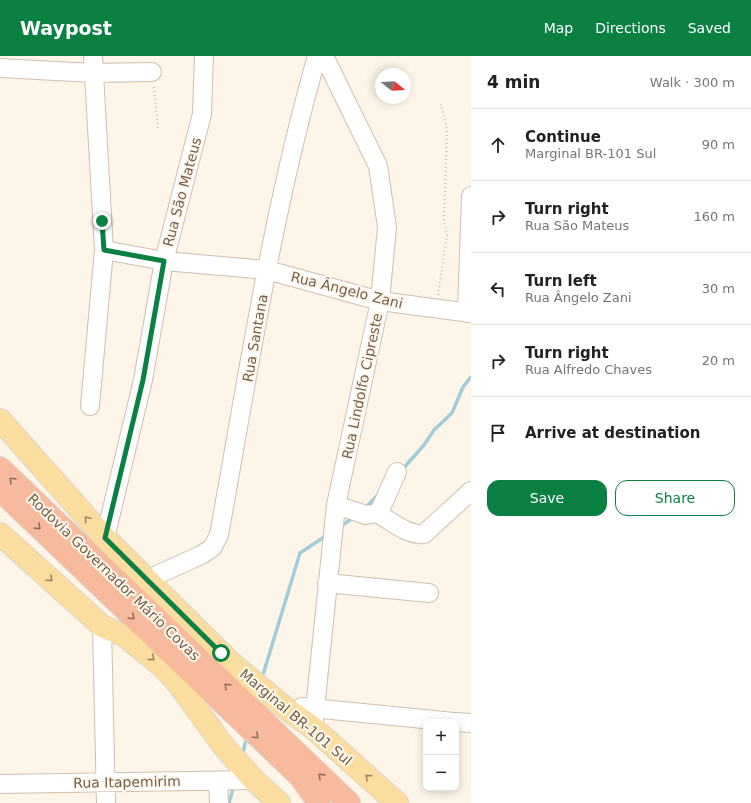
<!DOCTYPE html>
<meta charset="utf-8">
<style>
:root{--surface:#fff;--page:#f2f2f2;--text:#202124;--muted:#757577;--line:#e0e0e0;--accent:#0b8043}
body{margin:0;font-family:"DejaVu Sans",sans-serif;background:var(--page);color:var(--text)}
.controls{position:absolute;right:12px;bottom:12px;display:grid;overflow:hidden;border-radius:8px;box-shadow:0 2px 10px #0003}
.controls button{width:36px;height:36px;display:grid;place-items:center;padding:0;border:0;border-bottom:1px solid var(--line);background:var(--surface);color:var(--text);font:20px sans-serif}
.compass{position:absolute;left:375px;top:12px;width:36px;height:36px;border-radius:50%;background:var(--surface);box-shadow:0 2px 10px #0003;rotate:108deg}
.stop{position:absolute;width:12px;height:12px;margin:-9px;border:3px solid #0b8043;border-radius:50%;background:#fff}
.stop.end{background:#0b8043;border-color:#fff;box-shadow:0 1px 4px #0008}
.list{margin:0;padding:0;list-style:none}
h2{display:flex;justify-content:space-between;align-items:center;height:52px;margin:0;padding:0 16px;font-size:17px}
h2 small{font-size:13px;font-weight:400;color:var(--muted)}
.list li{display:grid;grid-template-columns:26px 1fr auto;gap:12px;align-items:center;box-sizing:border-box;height:72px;padding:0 16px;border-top:1px solid var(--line)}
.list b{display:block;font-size:15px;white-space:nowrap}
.list p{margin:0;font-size:13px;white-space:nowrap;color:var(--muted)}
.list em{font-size:13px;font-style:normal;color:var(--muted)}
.actions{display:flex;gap:8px;padding:12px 16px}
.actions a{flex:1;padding:9px 0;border:1px solid var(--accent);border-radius:12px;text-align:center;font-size:14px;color:var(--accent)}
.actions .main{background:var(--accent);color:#fff}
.icon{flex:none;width:22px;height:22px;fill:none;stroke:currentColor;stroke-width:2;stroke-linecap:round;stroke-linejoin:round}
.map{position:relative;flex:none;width:471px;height:747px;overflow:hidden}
header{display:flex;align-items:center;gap:24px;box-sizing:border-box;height:56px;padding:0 20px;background:var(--accent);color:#fff}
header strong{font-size:19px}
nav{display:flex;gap:22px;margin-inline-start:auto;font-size:14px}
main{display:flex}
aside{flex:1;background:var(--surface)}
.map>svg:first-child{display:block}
</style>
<header>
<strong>Waypost</strong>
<nav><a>Map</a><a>Directions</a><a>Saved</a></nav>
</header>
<main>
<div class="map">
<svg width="471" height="747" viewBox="0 0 471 747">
<rect width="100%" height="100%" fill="#fdf5e7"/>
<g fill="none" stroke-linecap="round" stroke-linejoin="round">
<path stroke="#a0cdd9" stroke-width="3.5" d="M401,415L424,389L434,374L452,357L463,331L471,321
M365,452L379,438
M340,471L354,461
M262,622L300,497L327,479
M242,700L247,680
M229,747L234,729"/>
<g stroke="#cfbeac" stroke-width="20">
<path id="minor" d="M0,12L93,17L152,16
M104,194L164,205L267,214L380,245L471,257
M467,257L471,140
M90,350L104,194L93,0
M336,449L366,459L377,457L381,452L397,416
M377,457C391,465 408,480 424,478L471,435
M105,482L143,324L164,205L202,58L204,0
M146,524L201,499L212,492L219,479C248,319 272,157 317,0
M327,527L429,537
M102,570L106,747
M302,651L454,666
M456,666L471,667
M313,672L336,449L380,245L387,171L378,110L324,0
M218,725L219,747
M0,728L254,724"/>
</g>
<g stroke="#dcd5d0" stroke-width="24">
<path id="major" d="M0,364L105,482L230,606L284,651L313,672L397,747
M0,478L102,570L125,580L163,611L177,626L225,692L254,724L279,747"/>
</g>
<g stroke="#dcd5d0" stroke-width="24">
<path id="highway" d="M0,412L349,747
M0,434L309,729
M299,719L319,747"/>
</g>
<path stroke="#d8b9a0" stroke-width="2" stroke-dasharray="1 3" stroke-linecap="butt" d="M154,31L158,73
M438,239L447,179L444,164L447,74L441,48"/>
<use href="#minor" stroke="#fff" stroke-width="18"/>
<use href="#major" stroke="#fbde9f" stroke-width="22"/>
<use href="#highway" stroke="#f7ba9d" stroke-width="22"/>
</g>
<defs><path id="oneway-chevron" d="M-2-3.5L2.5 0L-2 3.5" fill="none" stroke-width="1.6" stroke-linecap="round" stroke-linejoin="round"/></defs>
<g stroke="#91705b">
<use href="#oneway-chevron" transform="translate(12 424) rotate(-136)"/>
<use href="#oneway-chevron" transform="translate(38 471) rotate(44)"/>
<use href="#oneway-chevron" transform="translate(132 561) rotate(44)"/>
<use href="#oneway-chevron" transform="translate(227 630) rotate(-136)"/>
<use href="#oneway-chevron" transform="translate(256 680) rotate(43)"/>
<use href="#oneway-chevron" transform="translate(321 720) rotate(-136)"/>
</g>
<g stroke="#9f8464">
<use href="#oneway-chevron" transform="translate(87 463) rotate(-131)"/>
<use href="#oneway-chevron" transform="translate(50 523) rotate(42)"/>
<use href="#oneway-chevron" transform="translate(152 602) rotate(41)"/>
<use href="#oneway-chevron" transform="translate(368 721) rotate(-138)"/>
</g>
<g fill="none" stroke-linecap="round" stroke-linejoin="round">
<path stroke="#0b8043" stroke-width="5" d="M102,165L104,194L164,205L143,324L105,482L221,597"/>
</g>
<g text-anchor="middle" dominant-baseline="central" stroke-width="4" stroke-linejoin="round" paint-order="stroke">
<g font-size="14" fill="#775d4a" stroke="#fff9ed">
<text transform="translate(182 136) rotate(-75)">Rua São Mateus</text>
<text transform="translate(347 234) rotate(14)">Rua Ângelo Zani</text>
<text transform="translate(255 282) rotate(-80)">Rua Santana</text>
<text transform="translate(362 330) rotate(-78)">Rua Lindolfo Cipreste</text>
<text transform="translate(114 521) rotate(44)">Rodovia Governador Mário Covas</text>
<text transform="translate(296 661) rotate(40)">Marginal BR-101 Sul</text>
<text transform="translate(127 726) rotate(-1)">Rua Itapemirim</text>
</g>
</g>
</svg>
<div class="controls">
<button>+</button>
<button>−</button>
</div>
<svg class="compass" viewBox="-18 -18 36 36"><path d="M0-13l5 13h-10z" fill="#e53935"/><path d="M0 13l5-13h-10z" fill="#757577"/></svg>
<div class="stop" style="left:221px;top:597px"></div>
<div class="stop end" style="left:102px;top:165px"></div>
</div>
<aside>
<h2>4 min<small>Walk · 300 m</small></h2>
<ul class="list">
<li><svg class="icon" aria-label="ahead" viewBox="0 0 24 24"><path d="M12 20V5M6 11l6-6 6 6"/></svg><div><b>Continue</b><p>Marginal BR-101 Sul</p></div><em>90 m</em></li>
<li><svg class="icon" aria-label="right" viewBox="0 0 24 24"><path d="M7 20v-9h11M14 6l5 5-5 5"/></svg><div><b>Turn right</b><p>Rua São Mateus</p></div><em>160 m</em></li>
<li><svg class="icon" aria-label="left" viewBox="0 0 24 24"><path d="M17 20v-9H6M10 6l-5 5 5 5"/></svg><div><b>Turn left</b><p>Rua Ângelo Zani</p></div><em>30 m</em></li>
<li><svg class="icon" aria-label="right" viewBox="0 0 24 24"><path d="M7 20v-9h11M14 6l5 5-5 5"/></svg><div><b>Turn right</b><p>Rua Alfredo Chaves</p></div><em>20 m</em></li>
<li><svg class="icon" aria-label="arrive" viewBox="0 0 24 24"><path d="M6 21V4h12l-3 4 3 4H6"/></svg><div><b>Arrive at destination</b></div></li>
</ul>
<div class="actions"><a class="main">Save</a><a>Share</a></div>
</aside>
</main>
